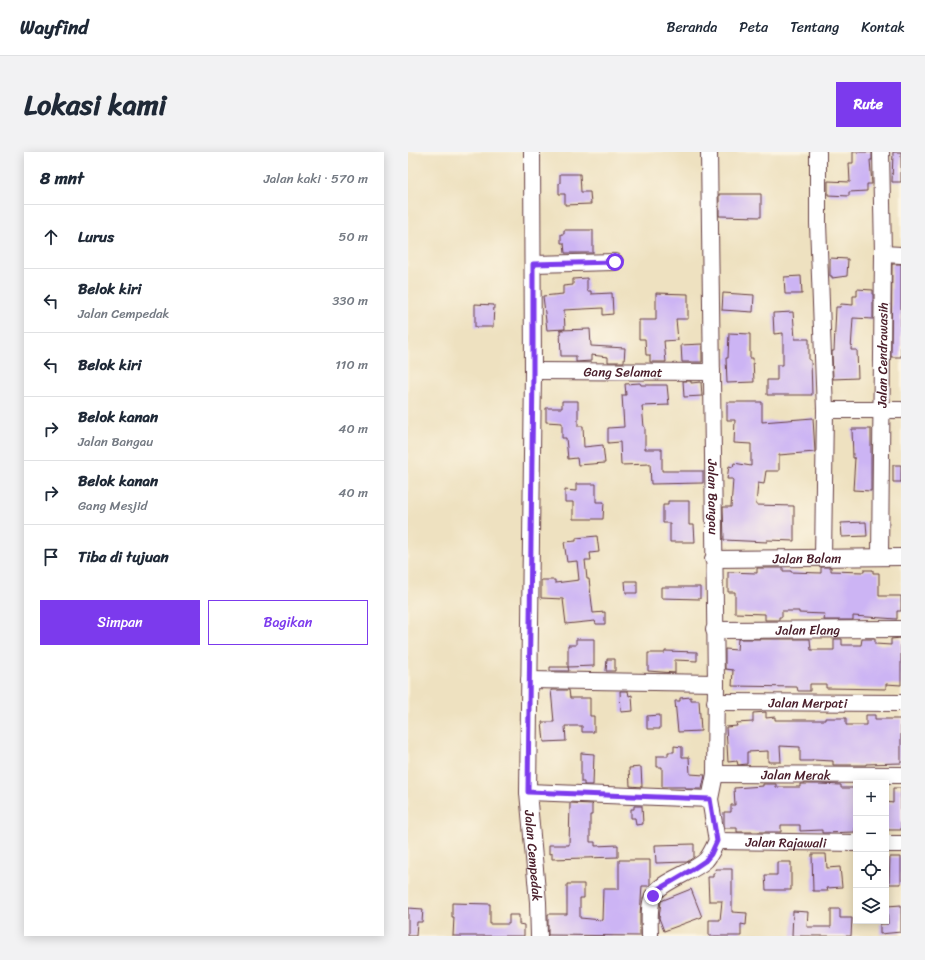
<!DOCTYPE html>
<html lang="id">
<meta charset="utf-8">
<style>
:root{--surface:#fff;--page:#f2f2f3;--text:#1f2937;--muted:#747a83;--line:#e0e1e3;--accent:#7c3aed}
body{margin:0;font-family:Sriracha,sans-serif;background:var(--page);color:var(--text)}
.controls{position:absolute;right:12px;bottom:12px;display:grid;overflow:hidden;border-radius:0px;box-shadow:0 2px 10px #0003}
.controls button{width:36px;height:36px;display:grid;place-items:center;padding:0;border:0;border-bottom:1px solid var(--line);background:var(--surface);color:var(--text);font:20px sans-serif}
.stop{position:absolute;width:12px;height:12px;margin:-9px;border:3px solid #7c3aed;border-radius:50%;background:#fff}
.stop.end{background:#7c3aed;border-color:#fff;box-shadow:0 1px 4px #0008}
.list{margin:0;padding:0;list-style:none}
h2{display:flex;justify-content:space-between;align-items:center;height:52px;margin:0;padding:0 16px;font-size:17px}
h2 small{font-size:13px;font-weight:400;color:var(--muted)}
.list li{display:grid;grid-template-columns:26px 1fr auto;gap:12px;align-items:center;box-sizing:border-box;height:64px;padding:0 16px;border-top:1px solid var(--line)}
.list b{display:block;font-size:15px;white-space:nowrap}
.list p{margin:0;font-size:13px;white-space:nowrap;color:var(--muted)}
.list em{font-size:13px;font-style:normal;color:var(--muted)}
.actions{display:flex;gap:8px;padding:12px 16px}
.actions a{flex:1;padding:9px 0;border:1px solid var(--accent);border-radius:0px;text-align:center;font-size:14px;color:var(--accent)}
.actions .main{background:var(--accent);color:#fff}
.icon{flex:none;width:22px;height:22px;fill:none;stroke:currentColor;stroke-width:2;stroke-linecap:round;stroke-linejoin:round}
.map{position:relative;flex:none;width:493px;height:784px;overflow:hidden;border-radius:0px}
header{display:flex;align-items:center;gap:24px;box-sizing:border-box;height:56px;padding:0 20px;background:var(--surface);border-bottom:1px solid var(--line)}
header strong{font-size:19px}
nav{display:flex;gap:22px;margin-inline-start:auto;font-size:14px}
.intro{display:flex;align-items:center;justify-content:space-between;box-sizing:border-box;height:96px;padding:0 24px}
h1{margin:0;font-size:28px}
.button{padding:10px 18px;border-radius:0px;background:var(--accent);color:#fff;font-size:14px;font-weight:700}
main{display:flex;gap:24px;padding:0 24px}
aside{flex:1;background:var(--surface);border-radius:0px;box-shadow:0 2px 10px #0003}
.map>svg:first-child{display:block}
</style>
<header>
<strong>Wayfind</strong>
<nav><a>Beranda</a><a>Peta</a><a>Tentang</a><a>Kontak</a></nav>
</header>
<div class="intro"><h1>Lokasi kami</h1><a class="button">Rute</a></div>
<main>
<aside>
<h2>8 mnt<small>Jalan kaki · 570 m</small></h2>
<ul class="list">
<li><svg class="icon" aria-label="ahead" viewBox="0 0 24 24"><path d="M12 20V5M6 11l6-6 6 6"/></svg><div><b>Lurus</b></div><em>50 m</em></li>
<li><svg class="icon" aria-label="left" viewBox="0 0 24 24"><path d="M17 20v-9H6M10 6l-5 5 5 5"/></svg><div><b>Belok kiri</b><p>Jalan Cempedak</p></div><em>330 m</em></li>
<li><svg class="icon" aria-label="left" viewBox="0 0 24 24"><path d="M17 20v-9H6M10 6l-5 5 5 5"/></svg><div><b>Belok kiri</b></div><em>110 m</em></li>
<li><svg class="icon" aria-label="right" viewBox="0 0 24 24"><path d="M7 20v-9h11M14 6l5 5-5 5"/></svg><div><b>Belok kanan</b><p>Jalan Bangau</p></div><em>40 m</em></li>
<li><svg class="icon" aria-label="right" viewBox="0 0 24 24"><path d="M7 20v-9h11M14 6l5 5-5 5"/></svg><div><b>Belok kanan</b><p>Gang Mesjid</p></div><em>40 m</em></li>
<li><svg class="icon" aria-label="arrive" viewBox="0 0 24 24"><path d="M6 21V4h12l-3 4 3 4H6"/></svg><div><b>Tiba di tujuan</b></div></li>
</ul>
<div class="actions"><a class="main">Simpan</a><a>Bagikan</a></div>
</aside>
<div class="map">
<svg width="493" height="784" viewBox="0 0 493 784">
<rect width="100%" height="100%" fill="#fcf5e5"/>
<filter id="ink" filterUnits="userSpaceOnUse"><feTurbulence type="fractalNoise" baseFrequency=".025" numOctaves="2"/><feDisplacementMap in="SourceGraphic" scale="8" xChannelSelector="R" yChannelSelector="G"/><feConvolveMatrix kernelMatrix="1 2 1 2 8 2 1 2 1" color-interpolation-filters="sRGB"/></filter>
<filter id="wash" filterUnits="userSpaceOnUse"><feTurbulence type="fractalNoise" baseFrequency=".012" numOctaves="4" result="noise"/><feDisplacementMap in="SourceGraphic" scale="16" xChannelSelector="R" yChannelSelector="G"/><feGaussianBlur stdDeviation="0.9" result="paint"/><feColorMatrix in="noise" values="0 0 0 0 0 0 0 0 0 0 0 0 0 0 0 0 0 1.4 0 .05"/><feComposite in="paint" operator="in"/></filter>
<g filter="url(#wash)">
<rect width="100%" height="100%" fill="#eee1c0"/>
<g id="blocks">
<path fill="#ccb4f4" d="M445,0H464V8H462L464,32H459V39L441,40V44L420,43V29L442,30L441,11H445Z
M485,0H493V30H484Z
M152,22H172L173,40H182L183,52L157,53V42H151V31H152Z
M311,42H353V65L311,64Z
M156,78H185V101H157L156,91H153V82H156Z
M422,106L440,107L439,124L424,126V124H422Z
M484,112H493V205H483Z
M393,124L394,142H377L376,125Z
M179,126V139H183V142L204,141L205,162L195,163V156L156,158L157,177L139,178L135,144L155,142V134L165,133V127Z
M449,137L465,138V167L445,166L443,198H449L450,226L425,227L424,199H426L428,155H432L433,152L445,153V144H449Z
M248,141L280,142V167H268L270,188L256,189L258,210H242V203H238L237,187H231V168H248Z
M315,141L346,143L345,160L314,158Z
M67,152L86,153L85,175H67Z
M385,160L387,187H401V208H403L404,243H359V228H369V213H375V181L366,182L365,161Z
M182,177L183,194L217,196L216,210H200V205L183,203V209L168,210V204H153L152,178Z
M321,181L342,182V206H345L346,230L319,231L318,206H320Z
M294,192V210H274L273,193Z
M275,229H283V231L293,230L294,244L276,245Z
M232,231L233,233H259L261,253L234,254L236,275H237V297H254V319H295V331L243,332L242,312L213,313L212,290L200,291V276L216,275L214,243H218L217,232Z
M154,249H170V274H175L176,295L195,293L197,311L170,313L169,306L160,307L158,286H154V271L138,270V256H154Z
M319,250H354V270L405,266L407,300L371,303V319H358L356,332L350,331L348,353L386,354V389L359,388V390L316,388L315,355H323L325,327H319L321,314L325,315L326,311L343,314V292L326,291L327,268H319Z
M444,277H463V339L445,338L447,306H445Z
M485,313H493V330H485Z
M168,332H188V350H196L195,367H165V350H157V338L168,339Z
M260,349H281V373H286L287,390H262V371H255V353H260Z
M458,370L459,384L434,385L433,371Z
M189,384L191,400L182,401L183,408H177L179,427H181L185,461L197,460V472H188L187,469L158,472L155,447L133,446V428H147V431L171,428L169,409L159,410L156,390L168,389V386Z
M413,415H423V419L456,420V418H465V421H471V444H493V459H489V467L445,464V468H416L417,462L391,461V459H374V465H371V468H357V462L327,461V440H320V420L349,421V416H375V419H383V420L413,421Z
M217,429H229V441H218Z
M253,435H292V447L253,446Z
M493,486V533L478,532V537L418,536V532H402V539H390L389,535L324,534L325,518L317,517V497L329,498L330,487H402L403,498H426V487H434V493H453L454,487H467V492L483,493V487Z
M168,487H186V514L160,515L161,519H142V515H160V493H168Z
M257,499L289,500V509L267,508V521L240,519V501H257Z
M199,507H207V519H198Z
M143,538H161L162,546H182V564H186V580H174V574H157L158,589L136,590L134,570H146Z
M212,539H220L221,544L224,543L225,559L213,560Z
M283,545V548H291L293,579L270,580L267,549H272V546Z
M358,560V566L367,565V568H417V566H438V573H458V563H467V567H493V611L458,612V613H425V609L405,608V609H392V595L372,594L373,610H360V599L339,600V612L330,613L329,609L320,610L318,575L329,574L328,571L345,570V561Z
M252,563V577H239V564Z
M266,594L274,595V605H281L282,622L297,623L294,637H278V635H254V615H249V604H260V600H266Z
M173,601L186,602L185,633H176V630H173Z
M233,615L234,635L222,634L221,616Z
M355,632H368V635H392V632H412L433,633V636H448L447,680L414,681V678L392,679V673H373V680H329V676H316V660H323V653H327L326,636L355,634Z
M485,636H493V678H478V650L485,651Z
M162,651L185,652L184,653V663H182V690H187V694L210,693V705L144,707V701L141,702V693H161Z
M226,654H234L235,672L228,673L227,666H223V657H226Z
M286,692V705L279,710L248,711L247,693Z
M404,702H418L419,716L432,715L434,735L419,736L420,739H405Z
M482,705H493V732H481Z
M211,708H242V733L240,734H234L232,764V784L140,783V762H159V732H176V746H172V766L194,768L195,737H211Z
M369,710H383V738H358L357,723H369Z
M307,717H324V760L339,761L338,773L333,772V784H301V768H312L314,749H301L300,725H305V721H308Z
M283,737L294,765L256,779L251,766L253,749Z
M44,751L82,752V772H101V763H111V772L116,773V784H45L46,765H44Z
M493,753V780L472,782V772H480L479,754Z
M0,756L15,757L14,770H9L8,784H0Z
M423,757H432V766H444L443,784H384L385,759L400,760L399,775H423Z"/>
</g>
</g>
<g filter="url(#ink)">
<use href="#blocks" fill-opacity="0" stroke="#633c41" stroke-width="1"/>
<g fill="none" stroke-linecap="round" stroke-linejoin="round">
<g stroke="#633c41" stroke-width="18">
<g id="minor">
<path id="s1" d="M124,0L125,219L120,640L130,750L131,784"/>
<path id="s2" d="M301,0L308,531L307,622L302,647L309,689"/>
<path d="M410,0V71L417,258L415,406"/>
<path d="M475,102L493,103"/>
<path d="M125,112L207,110"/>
<path id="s3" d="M125,219L304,220"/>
<path d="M417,258H493"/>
<path id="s4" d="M472,405L475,102L473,0"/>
<path id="s5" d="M305,407L493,405"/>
<path id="s6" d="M306,478L493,477"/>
<path d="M121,528L308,531"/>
<path id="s7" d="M307,550L493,551"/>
<path id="s8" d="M307,622L493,623"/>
<path d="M120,640L302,647"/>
<path id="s9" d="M309,689L448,691"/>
<path d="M478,692H493"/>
<path d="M242,784C242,772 240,756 245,744C252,729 285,721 298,708C303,702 305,696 309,689"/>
</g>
</g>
<use href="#minor" stroke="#fff" stroke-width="16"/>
</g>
</g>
<g fill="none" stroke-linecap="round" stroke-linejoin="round" filter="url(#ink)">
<path stroke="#7c3aed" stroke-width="5" d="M207,110L125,112V219L120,640L302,647L309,689L303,702L297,709L285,717L249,738L245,744"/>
</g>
<g text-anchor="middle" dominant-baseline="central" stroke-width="4" stroke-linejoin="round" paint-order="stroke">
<g font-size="13" fill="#4a1f2b" stroke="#fcf5e5">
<text stroke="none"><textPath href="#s4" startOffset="202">Jalan Cendrawasih</textPath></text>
<text stroke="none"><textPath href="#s3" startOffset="90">Gang Selamat</textPath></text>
<text stroke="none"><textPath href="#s2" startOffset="345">Jalan Bangau</textPath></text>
<text stroke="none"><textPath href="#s5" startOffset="94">Jalan Balam</textPath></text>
<text stroke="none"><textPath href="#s6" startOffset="94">Jalan Elang</textPath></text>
<text stroke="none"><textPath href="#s7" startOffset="93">Jalan Merpati</textPath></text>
<text stroke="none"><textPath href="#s8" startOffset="81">Jalan Merak</textPath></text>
<text stroke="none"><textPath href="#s9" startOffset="69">Jalan Rajawali</textPath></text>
<text stroke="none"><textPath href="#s1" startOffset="704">Jalan Cempedak</textPath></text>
</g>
</g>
</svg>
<div class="controls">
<button>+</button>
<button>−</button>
<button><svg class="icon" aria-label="locate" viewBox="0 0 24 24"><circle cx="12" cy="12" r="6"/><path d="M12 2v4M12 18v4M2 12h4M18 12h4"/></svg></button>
<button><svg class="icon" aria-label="layers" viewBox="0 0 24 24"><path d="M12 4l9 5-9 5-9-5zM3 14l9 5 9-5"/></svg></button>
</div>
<div class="stop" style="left:207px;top:110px"></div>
<div class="stop end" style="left:245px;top:744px"></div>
</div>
</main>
